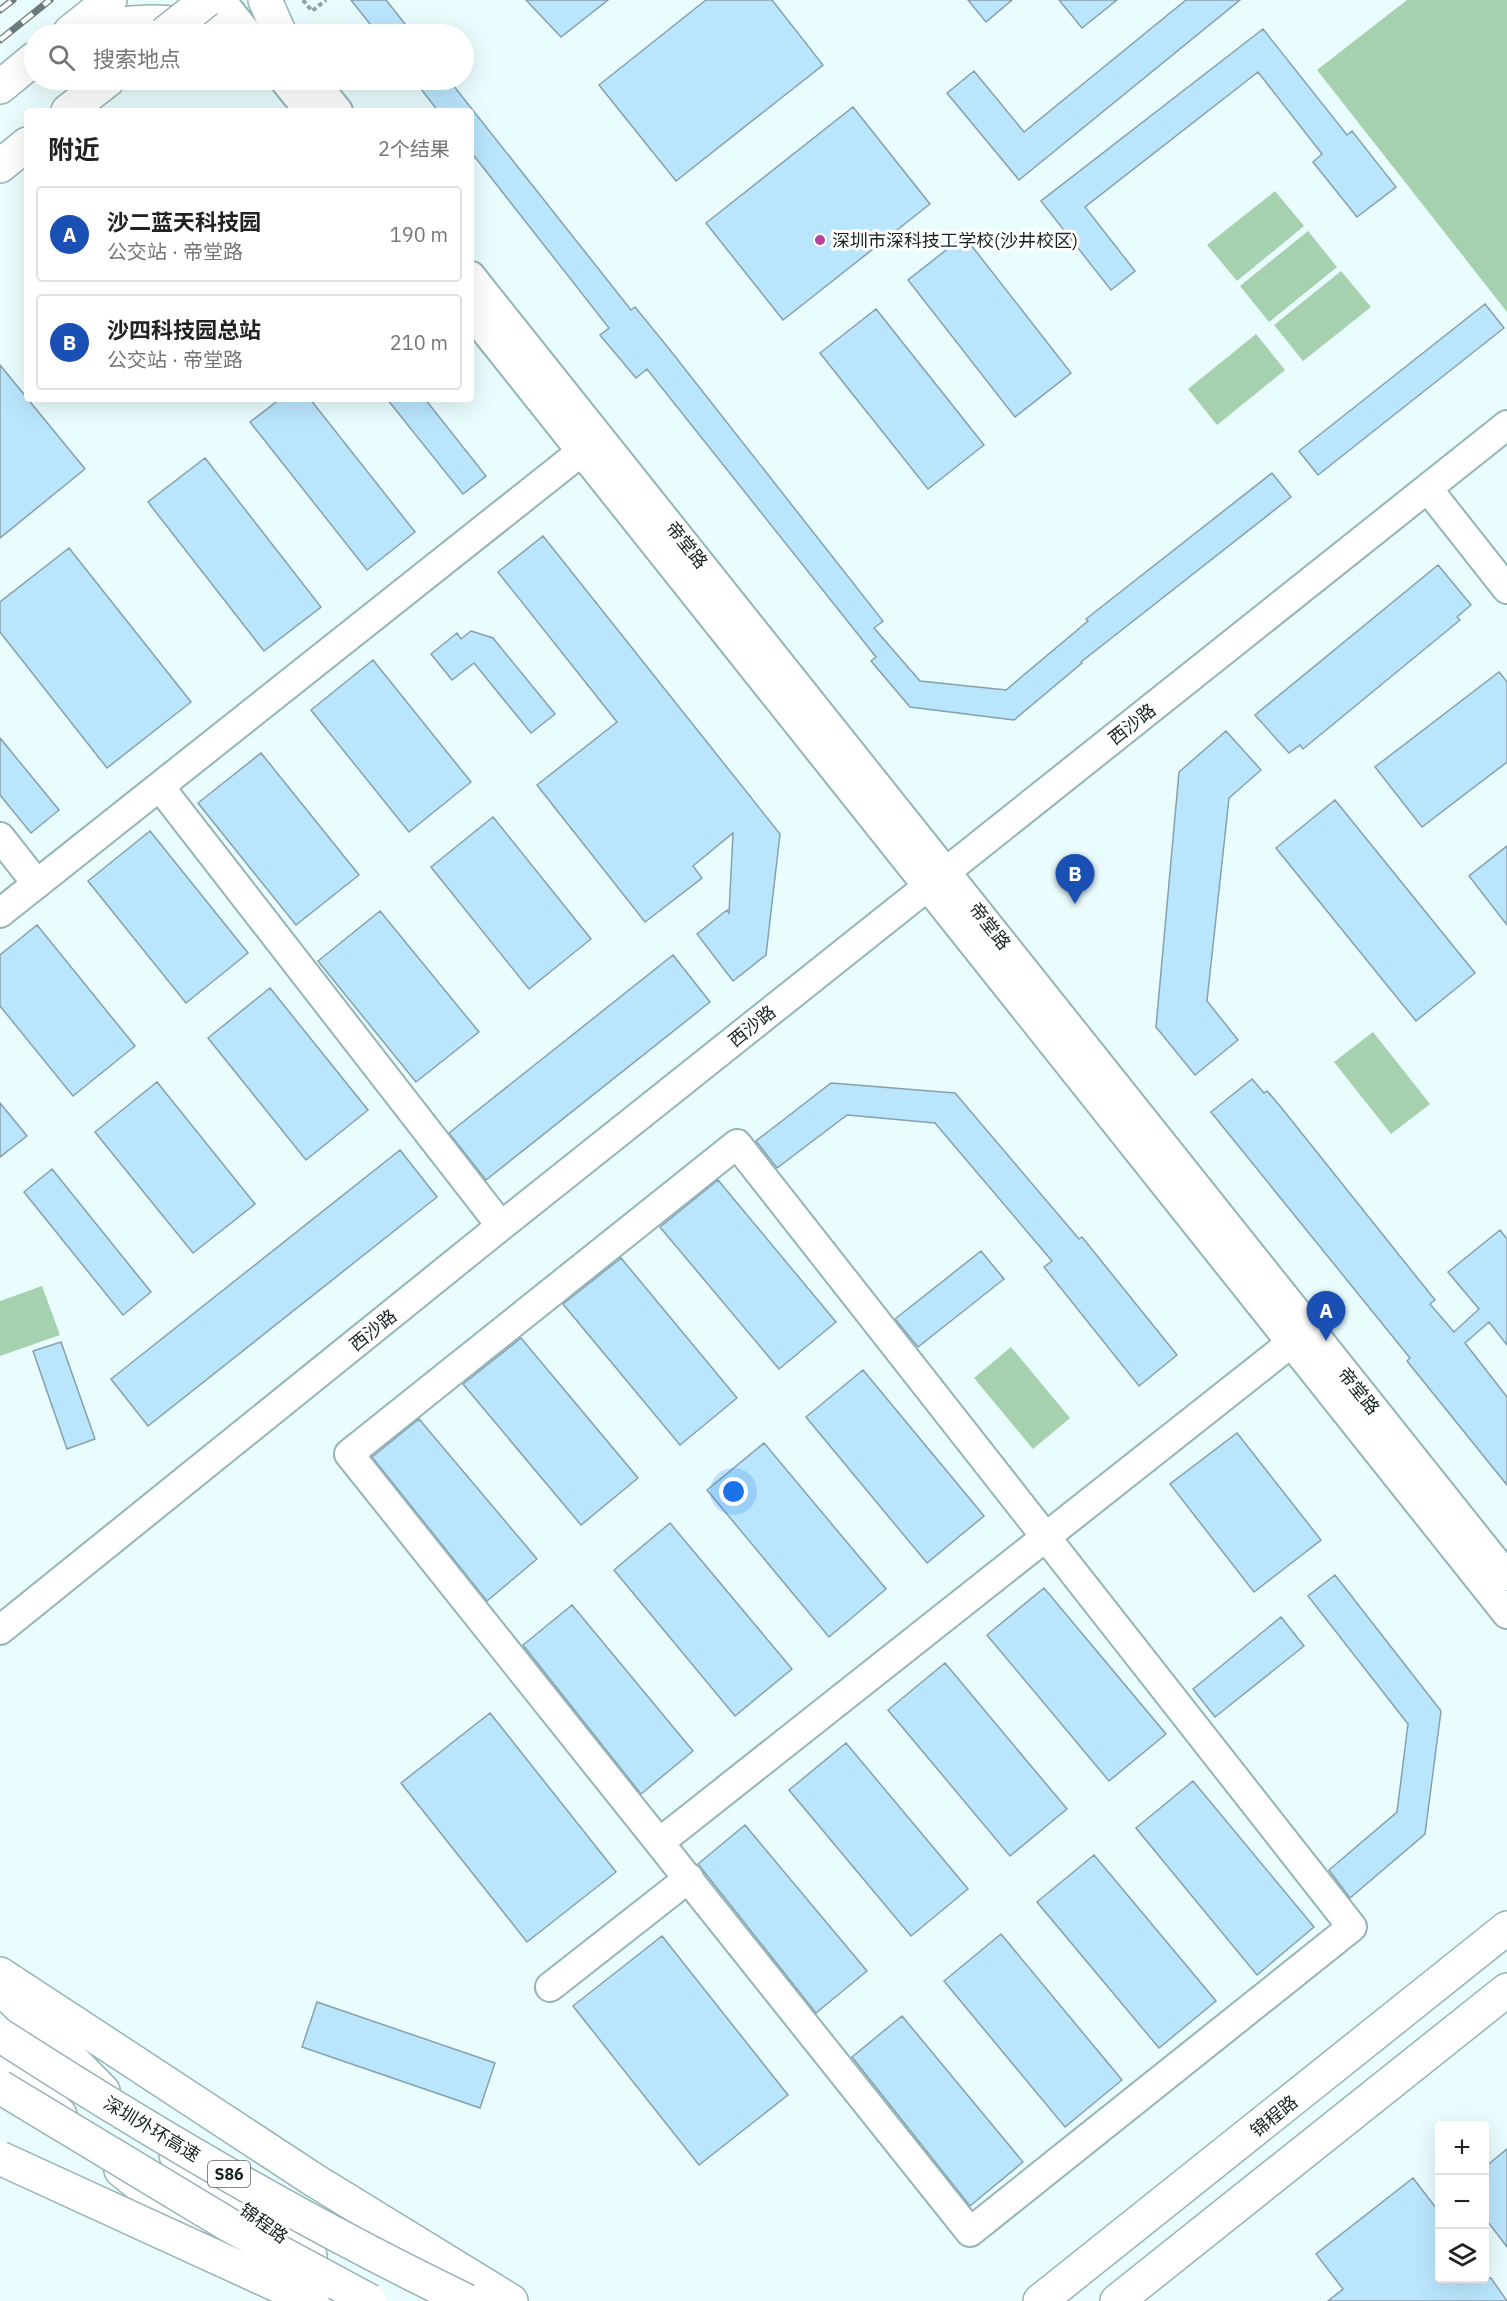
<!DOCTYPE html>
<html lang="zh">
<meta charset="utf-8">
<style>
:root{--surface:#fff;--page:#f6f6f6;--text:#222;--muted:#767676;--line:#e0e0e0;--accent:#111827}
body{margin:0;font-family:"IBM Plex Sans","Noto Sans SC",sans-serif;background:var(--page);color:var(--text)}
.controls{position:absolute;right:18px;bottom:18px;display:grid;overflow:hidden;border-radius:6px;box-shadow:0 6px 24px #0002}
.controls button{width:54px;height:54px;display:grid;place-items:center;padding:0;border:0;border-bottom:2px solid var(--line);background:var(--surface);color:var(--text);font:30px sans-serif}
.you{position:absolute;left:734px;top:1492px;width:21px;height:21px;margin:-15px;border:4px solid #fff;border-radius:50%;background:#1a73e8;box-shadow:0 0 0 9px #1a73e833}
.badge{display:grid;place-items:center;width:39px;height:39px;border-radius:50%;background:var(--accent);color:#fff;font-size:20px;font-weight:700}
.pin{position:absolute;translate:-50% -50px;filter:drop-shadow(0 2px 3px #0008)}
.pin::after{content:'';position:absolute;top:32px;width:21px;height:18px;background:inherit;clip-path:polygon(0 0,100% 0,50% 100%)}
.list{margin:0;padding:0;list-style:none}
h2{display:flex;justify-content:space-between;align-items:center;height:78px;margin:0;padding:0 24px;font-size:26px}
h2 small{font-size:20px;font-weight:400;color:var(--muted)}
.list li{display:grid;grid-template-columns:39px 1fr auto;gap:18px;align-items:center;box-sizing:border-box;height:96px;margin:0 12px 12px;padding:0 12px;border:2px solid var(--line);border-radius:6px}
.list b{display:block;font-size:22px;white-space:nowrap}
.list p{margin:0;font-size:20px;white-space:nowrap;color:var(--muted)}
.list em{font-size:20px;font-style:normal;color:var(--muted)}
.icon{flex:none;width:33px;height:33px;fill:none;stroke:currentColor;stroke-width:2;stroke-linecap:round;stroke-linejoin:round}
.map{position:relative;flex:none;width:1507px;height:2301px;overflow:hidden}
.search{position:absolute;background:var(--surface);box-shadow:0 6px 24px #0002;left:24px;top:24px;width:450px;height:66px;display:flex;align-items:center;gap:15px;box-sizing:border-box;padding:0 21px;border-radius:33px;color:var(--muted);font-size:22px}
.panel{position:absolute;background:var(--surface);box-shadow:0 6px 24px #0002;left:24px;top:108px;width:450px;height:294px;border-radius:6px}
.map>svg:first-child{display:block}
</style>
<div class="map">
<svg width="1507" height="2301" viewBox="0 0 1507 2301">
<rect width="100%" height="100%" fill="#e9fcfe"/>
<path fill="#a6d1ae" d="M1407,0H1507V312L1317,70Z
M1275,191L1304,226L1237,281L1207,245Z
M1308,231L1337,267L1269,322L1240,286Z
M1341,271L1371,307L1303,361L1274,325Z
M1256,334L1285,370L1217,425L1188,389Z
M1373,1032L1430,1104L1391,1134L1334,1062Z
M42,1286L60,1335L0,1356V1301Z
M1011,1347L1070,1418L1033,1449L974,1378Z"/>
<path fill="#bae6fd" stroke="#86a0ad" stroke-width="1.5" d="M351,0H386L413,34H378Z
M526,0H608L561,37Z
M706,0H772L823,65L676,181L599,85Z
M968,0H1012L986,22Z
M1059,0H1117L1082,28Z
M1186,0H1240L1019,180L947,93L974,71L1024,132Z
M1263,29L1347,135L1352,131L1396,187L1357,217L1313,162L1322,154L1258,72L1085,207L1135,271L1111,290L1041,201Z
M414,80H449L631,310L635,307L670,350L883,621L874,628L920,681L1006,690L1088,621L1086,619L1272,473L1291,497L1081,662L1082,663L1014,720L910,707L871,661L876,657L647,369L636,378L600,335L609,328L471,152V111H438Z
M853,107L930,204L783,320L706,223Z
M964,236L1071,373L1015,417L908,280Z
M1485,304L1504,328L1318,475L1299,451Z
M876,309L984,445L928,489L820,353Z
M0,365L85,469L0,538Z
M280,399H310L415,532L367,570L250,422Z
M387,399H425L486,476L463,494Z
M205,458L321,607L264,651L148,502Z
M543,536L780,834L766,955L733,981L697,934L727,910L729,913L733,833L693,866L702,878L645,922L537,785L617,722L498,572Z
M69,548L191,702L107,768L0,632V602Z
M1438,565L1471,605L1457,617L1460,620L1303,749L1300,745L1289,753L1255,715Z
M471,631L493,638L555,714L531,733L474,663L452,680L431,654L457,633L461,639Z
M373,660L471,782L409,832L311,710Z
M1499,672L1507,682V762L1422,827L1375,767Z
M1226,731L1261,770L1229,798L1207,1001L1238,1040L1195,1075L1156,1027L1179,772Z
M0,738L59,810L31,833L0,795Z
M261,753L359,875L296,925L198,803Z
M1335,800L1475,973L1416,1021L1276,848Z
M493,817L591,939L529,989L431,867Z
M150,831L248,953L186,1003L88,881Z
M1507,846V925L1469,876Z
M380,911L479,1032L416,1082L318,961Z
M37,925L135,1046L73,1096L0,1006V955Z
M673,955L710,1002L486,1180L449,1133Z
M270,988L368,1110L306,1160L208,1038Z
M1252,1079L1264,1093L1267,1091L1280,1106L1435,1300L1430,1304L1454,1332L1479,1309L1448,1272L1500,1230L1507,1239V1345L1489,1322L1465,1343L1507,1397V1485L1407,1361L1410,1358L1211,1112Z
M157,1082L255,1204L193,1253L95,1132Z
M831,1083L955,1093L1079,1239L1082,1237L1177,1355L1139,1386L1044,1267L1052,1261L935,1123L847,1115L777,1168L756,1141Z
M0,1103L27,1136L0,1157Z
M400,1150L437,1197L148,1426L111,1379Z
M52,1169L151,1292L123,1315L24,1192Z
M718,1180L836,1322L779,1369L660,1227Z
M981,1251L1004,1279L918,1347L895,1319Z
M621,1258L737,1398L680,1445L563,1304Z
M521,1338L638,1478L581,1525L463,1384Z
M61,1342L95,1439L67,1449L33,1351Z
M863,1370L984,1516L927,1563L806,1417Z
M419,1419L537,1559L487,1601L372,1457Z
M1237,1433L1321,1540L1254,1592L1170,1484Z
M764,1443L886,1589L829,1637L707,1490Z
M670,1523L792,1669L735,1716L614,1570Z
M1335,1575L1441,1711L1425,1834L1350,1898L1329,1870L1397,1812L1408,1724L1308,1596Z
M1044,1588L1166,1734L1109,1781L987,1635Z
M572,1605L693,1751L641,1794L523,1645Z
M1281,1617L1304,1646L1215,1717L1193,1689Z
M945,1663L1067,1809L1010,1856L888,1710Z
M490,1713L616,1872L527,1942L401,1783Z
M846,1743L968,1889L911,1936L789,1790Z
M1193,1781L1314,1927L1257,1975L1136,1828Z
M745,1825L867,1971L816,2013L698,1864Z
M1094,1855L1216,2001L1159,2048L1037,1902Z
M1001,1934L1122,2080L1065,2127L944,1981Z
M662,1936L788,2095L699,2165L573,2006Z
M317,2002L495,2063L480,2108L302,2047Z
M902,2016L1023,2162L970,2206L852,2057Z
M1507,2149V2247L1485,2218V2167Z
M1413,2178L1440,2213V2278H1491L1507,2301H1328L1343,2289L1316,2254Z"/>
<g fill="none" stroke-linecap="round" stroke-linejoin="round">
<g stroke="#95b4b7" stroke-width="32">
<path id="minor" d="M221,0L248,34
M284,80L309,111
M313,80L338,111
M471,276L1507,1576
M471,313L1507,1614
M1428,489L1507,589
M160,787L501,1226
M0,837L37,884
M0,913L596,440
M737,1144L1352,1927L970,2232L349,1454Z
M0,1630L501,1226L1507,425
M660,1842L1305,1332
M550,1987L689,1878"/>
</g>
<g stroke="#95b4b7" stroke-width="36">
<path id="major" d="M265,0L280,34
M70,32L110,0
M81,34C124,19 175,17 217,34
M0,87L34,59
M0,1987L103,2091
M0,2055L60,2115
M176,2155L310,2256
M121,2170L226,2254
M1040,2301L1507,1928
M1117,2301L1507,1990"/>
</g>
<g stroke="#95b4b7" stroke-width="36">
<path id="highway" d="M68,111L108,80
M0,166L27,144
M0,1974L314,2180L511,2301"/>
</g>
<path stroke="#93a3a5" stroke-width="4" stroke-dasharray="4.5 3" stroke-linecap="butt" d="M303,0L312,11L326,0"/>
<use href="#minor" stroke="#fff" stroke-width="28"/>
<use href="#major" stroke="#fff" stroke-width="33"/>
<use href="#highway" stroke="#fff" stroke-width="33"/>
<g stroke="#6c7b7c" stroke-width="7">
<path id="rail" d="M0,10L13,0
M0,40L50,0"/>
</g>
<use href="#rail" stroke="#fff" stroke-width="4.5" stroke-dasharray="14" stroke-linecap="butt"/>
<g stroke="#95b4b7" stroke-width="36" stroke-linecap="butt">
<path id="highway-bridge" d="M164,34L207,0
M0,2035C150,2132 305,2223 467,2301
M0,2087L229,2225L370,2301
M0,2158L312,2301"/>
</g>
<use href="#highway-bridge" stroke="#fff" stroke-width="33"/>
</g>
<circle fill="#b6439c" stroke="#fff" stroke-width="2" cx="820" cy="240" r="6"/>
<g text-anchor="middle" dominant-baseline="central" stroke-width="6" stroke-linejoin="round" paint-order="stroke">
<rect fill="#fff" stroke="#5c6465" stroke-width="1.5" x="208" y="2161" width="42" height="26" rx="4.5"/>
<g font-size="16" font-weight="bold" fill="#162223">
<text x="229" y="2174">S86</text>
</g>
<g font-size="18" fill="#162223" stroke="#fff" text-anchor="start">
<text x="832" y="240">深圳市深科技工学校(沙井校区)</text>
</g>
<g font-size="18" fill="#162223" stroke="#fff">
<text transform="translate(687 545) rotate(51)">帝堂路</text>
<text transform="translate(1132 724) rotate(-38)">西沙路</text>
<text transform="translate(990 926) rotate(52)">帝堂路</text>
<text transform="translate(752 1026) rotate(-39)">西沙路</text>
<text transform="translate(373 1330) rotate(-39)">西沙路</text>
<text transform="translate(1359 1391) rotate(51)">帝堂路</text>
<text transform="translate(1274 2116) rotate(-39)">锦程路</text>
<text transform="translate(152 2129) rotate(31)">深圳外环高速</text>
<text transform="translate(264 2223) rotate(36)">锦程路</text>
</g>
</g>
</svg>
<div class="controls">
<button>+</button>
<button>−</button>
<button><svg class="icon" aria-label="layers" viewBox="0 0 24 24"><path d="M12 4l9 5-9 5-9-5zM3 14l9 5 9-5"/></svg></button>
</div>
<div class="you"></div>
<div class="pin badge" style="left:1326px;top:1341px;background:#1a4fb4">A</div>
<div class="pin badge" style="left:1075px;top:904px;background:#1a4fb4">B</div>
<div class="search"><svg class="icon" aria-label="search" viewBox="0 0 24 24"><circle cx="10" cy="10" r="6"/><path d="M15 15l6 6"/></svg>搜索地点</div>
<section class="panel">
<h2>附近<small>2个结果</small></h2>
<ul class="list">
<li><span class="badge" style="background:#1a4fb4">A</span><div><b>沙二蓝天科技园</b><p>公交站 · 帝堂路</p></div><em>190 m</em></li>
<li><span class="badge" style="background:#1a4fb4">B</span><div><b>沙四科技园总站</b><p>公交站 · 帝堂路</p></div><em>210 m</em></li>
</ul>
</section>
</div>
